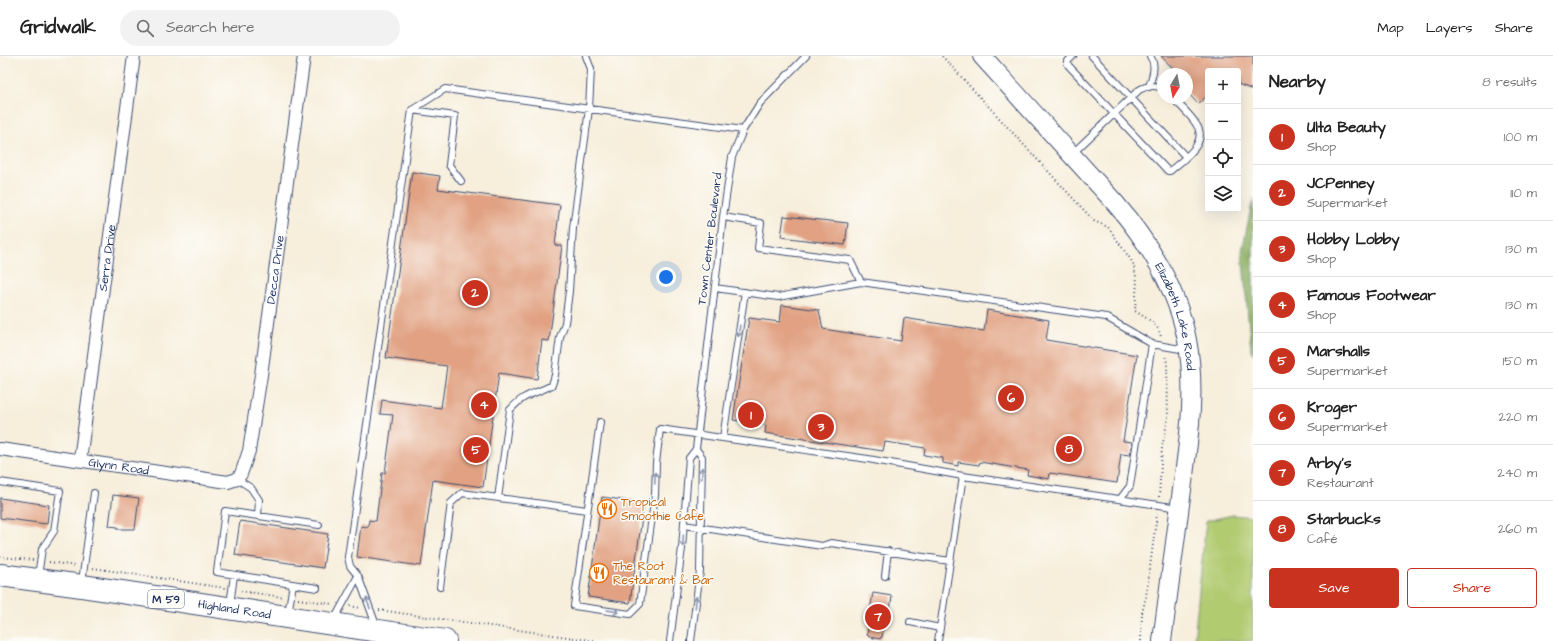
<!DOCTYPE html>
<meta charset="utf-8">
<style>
:root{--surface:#fff;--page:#f2f2f2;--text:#222;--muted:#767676;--line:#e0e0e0;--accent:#c8321e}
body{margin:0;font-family:"Architects Daughter",sans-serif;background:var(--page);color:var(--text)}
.controls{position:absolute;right:12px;top:12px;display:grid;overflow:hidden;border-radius:4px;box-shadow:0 4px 16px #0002}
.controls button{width:36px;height:36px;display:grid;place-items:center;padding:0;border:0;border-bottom:1px solid var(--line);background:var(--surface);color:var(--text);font:20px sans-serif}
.compass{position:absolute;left:1157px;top:12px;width:36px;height:36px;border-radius:50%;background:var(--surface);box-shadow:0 4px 16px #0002;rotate:190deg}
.you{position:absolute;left:666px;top:221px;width:14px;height:14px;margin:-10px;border:3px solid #fff;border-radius:50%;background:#1a73e8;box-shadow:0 0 0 6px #1a73e833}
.badge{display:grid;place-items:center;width:26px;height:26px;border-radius:50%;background:var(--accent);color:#fff;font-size:13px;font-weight:700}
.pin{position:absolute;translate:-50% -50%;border:2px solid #fff;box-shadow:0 1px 4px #0006}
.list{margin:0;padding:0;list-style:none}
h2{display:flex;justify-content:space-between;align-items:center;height:52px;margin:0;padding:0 16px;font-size:17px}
h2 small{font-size:13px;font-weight:400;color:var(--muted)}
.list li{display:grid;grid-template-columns:26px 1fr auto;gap:12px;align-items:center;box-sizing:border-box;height:56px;padding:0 16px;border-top:1px solid var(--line)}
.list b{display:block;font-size:15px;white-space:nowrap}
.list p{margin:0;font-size:13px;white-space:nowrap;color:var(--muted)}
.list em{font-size:13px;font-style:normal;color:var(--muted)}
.actions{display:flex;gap:8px;padding:12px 16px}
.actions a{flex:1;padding:9px 0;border:1px solid var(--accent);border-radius:4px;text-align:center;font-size:14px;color:var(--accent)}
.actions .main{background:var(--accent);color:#fff}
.icon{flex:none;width:22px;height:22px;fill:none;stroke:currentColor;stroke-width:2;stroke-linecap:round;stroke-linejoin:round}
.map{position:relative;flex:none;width:1253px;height:585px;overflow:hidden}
header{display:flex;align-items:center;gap:24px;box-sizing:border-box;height:56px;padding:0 20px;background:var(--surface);border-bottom:1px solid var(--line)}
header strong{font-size:19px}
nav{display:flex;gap:22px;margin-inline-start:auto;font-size:14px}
.search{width:280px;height:36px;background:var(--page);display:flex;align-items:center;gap:10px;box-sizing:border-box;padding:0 14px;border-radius:22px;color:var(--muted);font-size:15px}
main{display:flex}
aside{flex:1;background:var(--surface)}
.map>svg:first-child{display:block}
</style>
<header>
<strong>Gridwalk</strong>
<div class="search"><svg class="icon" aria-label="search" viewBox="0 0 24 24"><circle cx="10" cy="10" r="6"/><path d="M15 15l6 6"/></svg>Search here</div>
<nav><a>Map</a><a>Layers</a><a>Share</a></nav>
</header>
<main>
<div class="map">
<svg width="1253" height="585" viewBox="0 0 1253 585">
<rect width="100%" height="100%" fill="#fdfcf7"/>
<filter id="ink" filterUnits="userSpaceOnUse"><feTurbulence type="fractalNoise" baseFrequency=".025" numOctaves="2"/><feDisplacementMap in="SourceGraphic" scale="8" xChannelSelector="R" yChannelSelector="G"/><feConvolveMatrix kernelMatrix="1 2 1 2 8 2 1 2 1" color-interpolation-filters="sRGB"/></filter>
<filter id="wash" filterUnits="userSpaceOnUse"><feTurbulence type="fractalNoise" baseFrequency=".012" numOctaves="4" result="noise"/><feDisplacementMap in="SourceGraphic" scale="16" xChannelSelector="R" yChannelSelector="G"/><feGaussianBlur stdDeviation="0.9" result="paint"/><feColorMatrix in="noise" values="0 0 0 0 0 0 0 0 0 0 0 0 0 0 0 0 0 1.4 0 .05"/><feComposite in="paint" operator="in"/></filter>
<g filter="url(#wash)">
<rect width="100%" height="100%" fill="#f7eedb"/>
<path fill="#b1cb71" stroke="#667d68" d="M1233,459L1253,461V585H1194L1206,465Z"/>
<path fill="#8caf63" stroke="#546f60" d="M1253,142V298L1251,294L1242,195Z"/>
<g id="blocks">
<path fill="#e1a182" d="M1161,0H1253V34L1238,28V15H1208V39L1198,48L1187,36V18H1178Z
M412,116L440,120L438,133L560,149L555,189L562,190L549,285L542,284L537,323L499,317L483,431L433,424L421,510L357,501L361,470L368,471L369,464L376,465L382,417H385L393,359L380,358L382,344L441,352L447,310L386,302Z
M784,160L848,167L845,189L781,181Z
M782,249L819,254L823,273L901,285L904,262L984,275L987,254L1049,264L1046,284L1137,299L1123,385L1132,386L1130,399L1121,398L1117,427L1050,417L1049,423L1027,419L1028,414L980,406L979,409L958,406V410L943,407V402L924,399L925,392L885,386L883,395L765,377L766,369L733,364L749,262L780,266Z
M113,439L139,442L135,473H118V471L109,470Z
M602,441L644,447L630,547L588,541Z
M0,442L49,449L47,468L0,462Z
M240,465L328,478L323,512L235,499Z
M873,537L892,540L888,570H884L882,581H881L880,583L869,581V580L867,579L869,566H867L868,555H870Z"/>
</g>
</g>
<g filter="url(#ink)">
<use href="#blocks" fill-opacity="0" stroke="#3c4c71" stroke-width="1"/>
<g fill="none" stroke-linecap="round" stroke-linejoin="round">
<g stroke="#3c4c71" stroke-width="8">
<path id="lane" d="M1073,0L1068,5V9L1168,115H1170C1182,104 1210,87 1196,68C1190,58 1180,50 1173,42
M1092,0L1186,101
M1149,31C1152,20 1157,10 1150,0
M412,54L455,60L449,109L461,125
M1073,97L1139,34C1146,30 1155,29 1163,32
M723,161L761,167L758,192L850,204L861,226
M715,232L778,241L861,226L1106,261L1152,288
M600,366L574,550L630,558L640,548L655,439L656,407L660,373L868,403L963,420
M723,382L745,236
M237,423L251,432L259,444L258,460
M0,426L60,435L54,475L42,493L38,520
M498,442L510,354C526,336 534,339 552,329L555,319L560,281L565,267L569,235L573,172L589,53L591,13L586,0
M1120,443L1130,430L1152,288L1186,294
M684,469L822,490L831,487L950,505
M885,520L888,495
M82,526L94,437
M440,531L451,447L462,437L587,454
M317,532L217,516L225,455L319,469
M230,549L234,519
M288,558L293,528
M334,564L358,520
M910,566L940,572
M376,569L358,520L350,510L348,501L412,54L445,33L743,74
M670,585L682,492L689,402L696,393L723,161L732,101L743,74L760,47L806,0
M691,585L700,515L702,401L696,393
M938,585L963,420L1179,452"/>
</g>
<g stroke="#3c4c71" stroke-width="14">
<g id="street">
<path id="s1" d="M0,393L228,426L237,423L241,418L249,395L261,319L304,0"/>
<path id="s2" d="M80,404L134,0"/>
</g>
</g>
<g stroke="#3c4c71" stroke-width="20">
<g id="secondary">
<path id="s3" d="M982,0L1116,148C1150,188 1177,233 1187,284C1197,336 1188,389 1181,441C1175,489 1168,537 1162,585"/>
</g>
</g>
<g stroke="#3c4c71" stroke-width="24">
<g id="highway">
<path id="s4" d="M0,519L82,530L445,585"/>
</g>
</g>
<path stroke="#3c4c71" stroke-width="2" stroke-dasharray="1 3" stroke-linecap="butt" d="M942,0L1094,165L1108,171L1133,207L1137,225L1135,255C1148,264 1157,265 1161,281
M1159,441L1162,392L1168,362L1167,307L1165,299
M0,501L33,504
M49,506L76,510
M93,512L225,532
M241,535L282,541
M298,543L333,548
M350,550L361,552
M379,554L595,585
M1141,585L1142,557L1146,541L1157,458"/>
<use href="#lane" stroke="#fff" stroke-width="6"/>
<use href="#street" stroke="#fff" stroke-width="12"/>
<use href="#secondary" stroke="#fff" stroke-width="18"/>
<use href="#highway" stroke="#fff" stroke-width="22"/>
</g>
<defs><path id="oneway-shaft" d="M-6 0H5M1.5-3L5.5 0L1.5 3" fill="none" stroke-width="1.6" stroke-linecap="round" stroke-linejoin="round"/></defs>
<g stroke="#8d97ae">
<use href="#oneway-shaft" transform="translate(739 275) rotate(99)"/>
<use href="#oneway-shaft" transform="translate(702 417) rotate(-88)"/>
<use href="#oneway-shaft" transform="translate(655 422) rotate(-89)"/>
<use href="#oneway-shaft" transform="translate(683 485) rotate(93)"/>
<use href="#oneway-shaft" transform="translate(696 546) rotate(-83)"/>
<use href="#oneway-shaft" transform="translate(368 547) rotate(-111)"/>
<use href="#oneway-shaft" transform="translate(613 555) rotate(8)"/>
</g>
</g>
<defs>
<g id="restaurant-ring" transform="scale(1)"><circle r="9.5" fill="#fdfcf7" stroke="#e8710a" stroke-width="1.5"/><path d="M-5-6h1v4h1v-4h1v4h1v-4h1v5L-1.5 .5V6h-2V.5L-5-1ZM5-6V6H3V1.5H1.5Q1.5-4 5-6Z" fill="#e8710a"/></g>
</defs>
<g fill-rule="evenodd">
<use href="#restaurant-ring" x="607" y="453"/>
<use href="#restaurant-ring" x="599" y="517"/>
</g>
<g text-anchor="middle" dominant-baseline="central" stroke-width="3" stroke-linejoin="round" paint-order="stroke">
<rect fill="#fdfcf7" stroke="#5f6c8c" stroke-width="1" x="148" y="534" width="36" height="18" rx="3"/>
<g font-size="11" font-weight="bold" fill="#1b2f5e">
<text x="166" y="543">M 59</text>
</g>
<g font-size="12" fill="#1b2f5e" stroke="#fdfcf7">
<text transform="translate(710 183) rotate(-83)">Town Center Boulevard</text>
<text stroke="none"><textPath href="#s2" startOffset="204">Serra Drive</textPath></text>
<text stroke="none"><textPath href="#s1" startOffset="454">Decca Drive</textPath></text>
<text stroke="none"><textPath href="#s3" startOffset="329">Elizabeth Lake Road</textPath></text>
<text stroke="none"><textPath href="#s1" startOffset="120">Glynn Road</textPath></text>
<text stroke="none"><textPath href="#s4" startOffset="237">Highland Road</textPath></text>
</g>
<g font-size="12" fill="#c56008" stroke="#fdfcf7" text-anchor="start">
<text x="621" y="446">Tropical<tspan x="621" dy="14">Smoothie Cafe</tspan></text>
<text x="613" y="510">The Root<tspan x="613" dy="14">Restaurant &amp; Bar</tspan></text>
</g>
</g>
</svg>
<div class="controls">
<button>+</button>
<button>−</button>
<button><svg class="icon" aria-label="locate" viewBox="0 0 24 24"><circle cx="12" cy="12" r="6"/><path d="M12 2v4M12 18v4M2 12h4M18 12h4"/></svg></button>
<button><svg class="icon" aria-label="layers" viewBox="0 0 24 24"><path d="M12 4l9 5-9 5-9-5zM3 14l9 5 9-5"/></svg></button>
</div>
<svg class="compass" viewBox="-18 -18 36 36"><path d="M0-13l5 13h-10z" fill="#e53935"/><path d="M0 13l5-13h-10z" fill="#767676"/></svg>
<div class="you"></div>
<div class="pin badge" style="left:751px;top:359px">1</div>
<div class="pin badge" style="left:475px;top:237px">2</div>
<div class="pin badge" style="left:821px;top:371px">3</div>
<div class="pin badge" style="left:484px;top:349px">4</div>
<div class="pin badge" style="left:476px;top:394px">5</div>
<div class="pin badge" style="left:1011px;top:342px">6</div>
<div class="pin badge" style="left:878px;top:561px">7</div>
<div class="pin badge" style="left:1069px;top:393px">8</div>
</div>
<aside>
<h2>Nearby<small>8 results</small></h2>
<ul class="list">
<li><span class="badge">1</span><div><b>Ulta Beauty</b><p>Shop</p></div><em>100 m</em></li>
<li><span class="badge">2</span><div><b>JCPenney</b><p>Supermarket</p></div><em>110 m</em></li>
<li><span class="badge">3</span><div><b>Hobby Lobby</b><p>Shop</p></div><em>130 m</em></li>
<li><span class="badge">4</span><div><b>Famous Footwear</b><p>Shop</p></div><em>130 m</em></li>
<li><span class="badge">5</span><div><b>Marshalls</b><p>Supermarket</p></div><em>150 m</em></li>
<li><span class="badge">6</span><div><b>Kroger</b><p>Supermarket</p></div><em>220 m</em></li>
<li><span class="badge">7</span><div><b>Arby's</b><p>Restaurant</p></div><em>240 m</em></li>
<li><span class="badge">8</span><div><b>Starbucks</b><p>Café</p></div><em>260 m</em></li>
</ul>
<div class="actions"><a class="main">Save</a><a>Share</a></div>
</aside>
</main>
